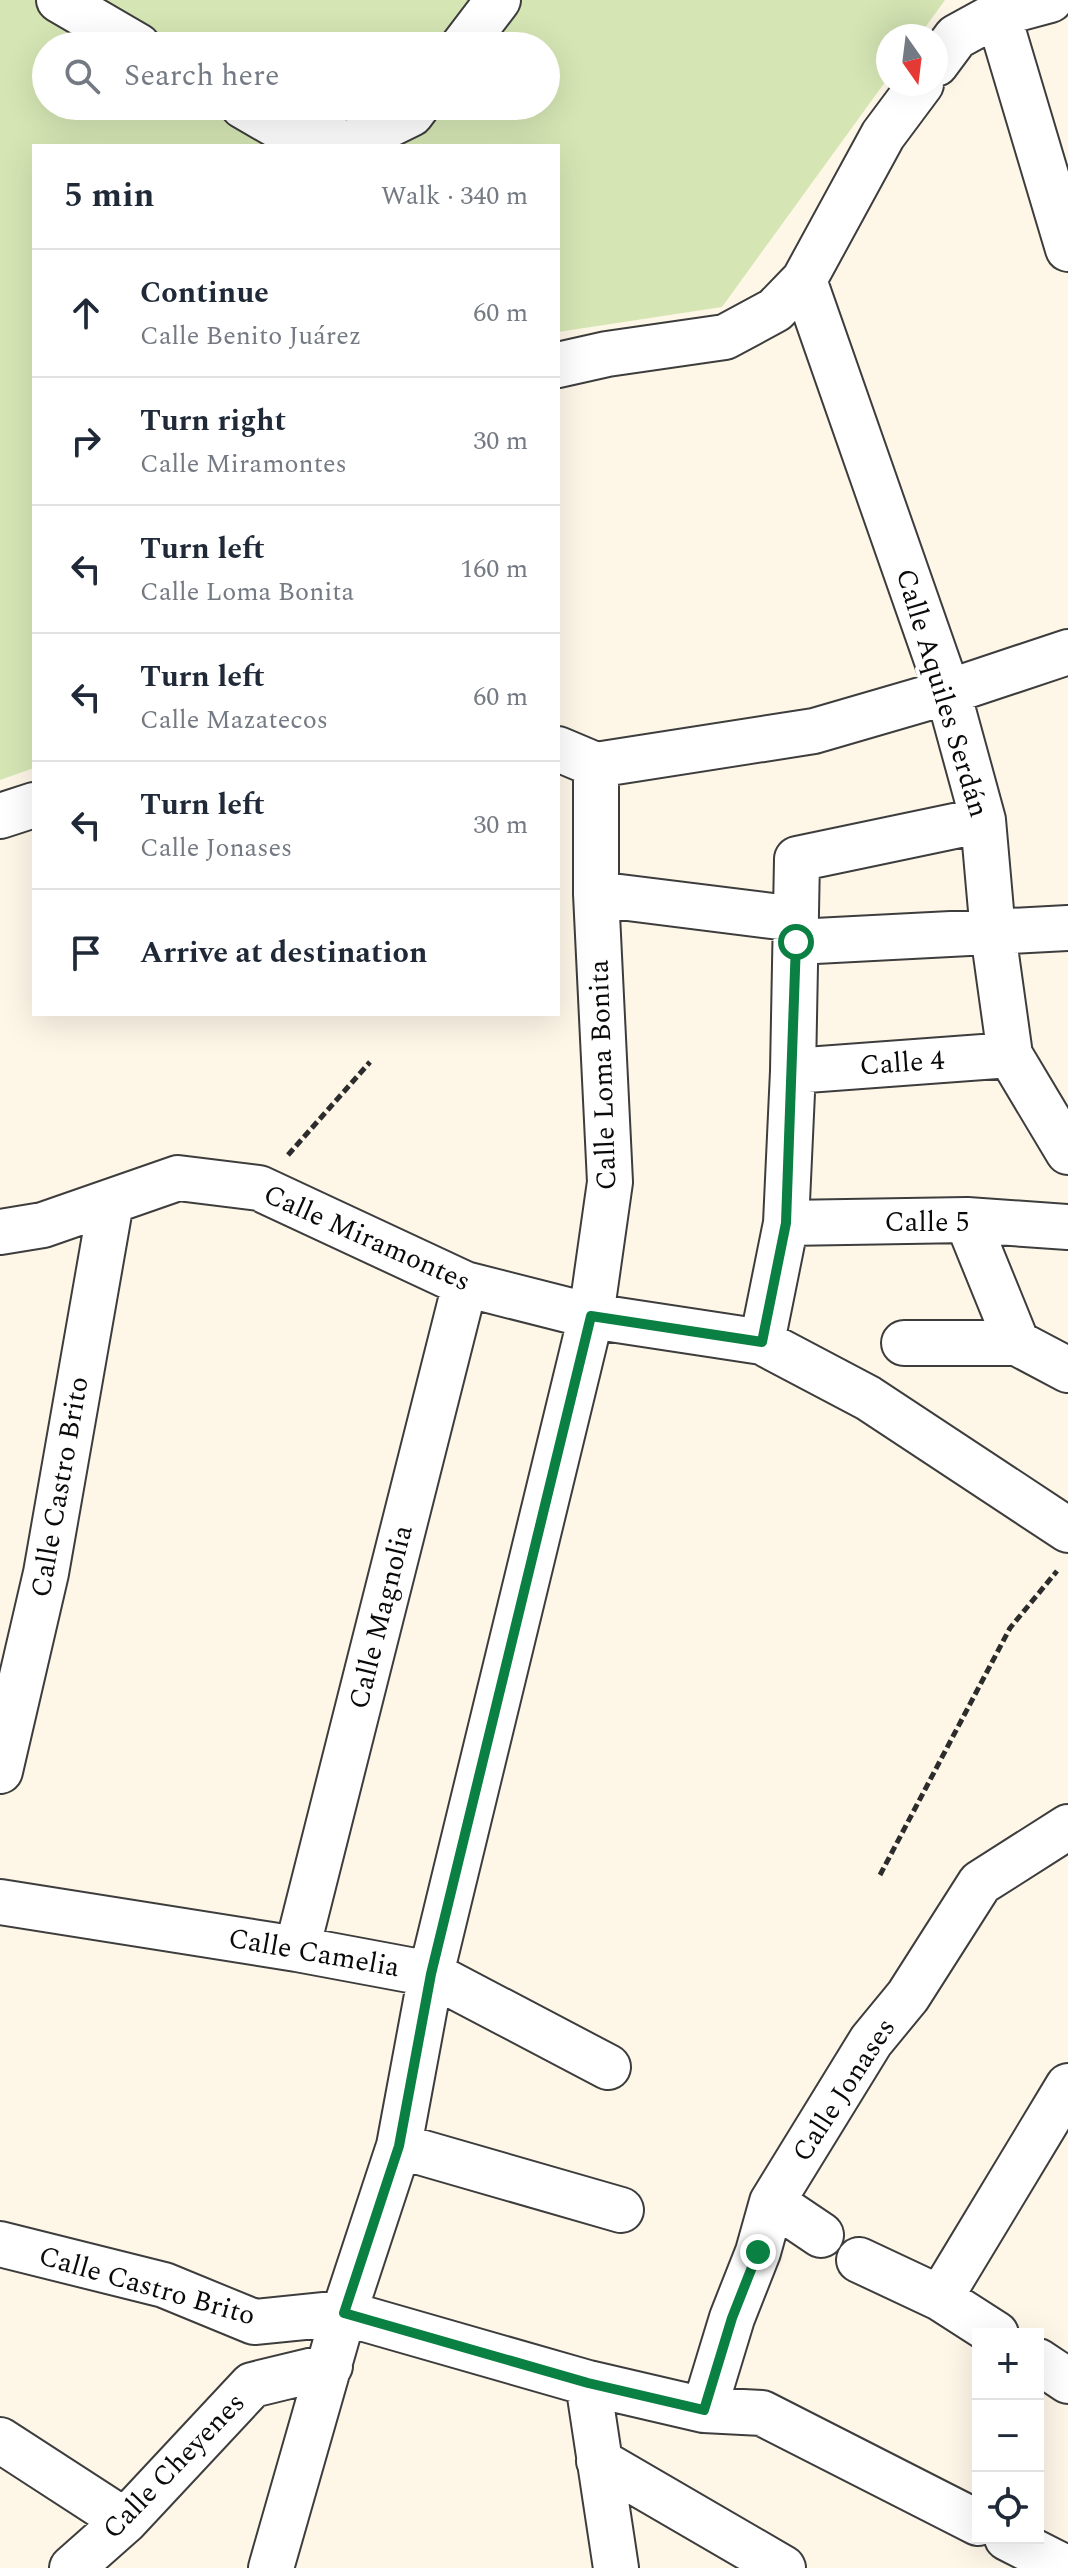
<!DOCTYPE html>
<meta charset="utf-8">
<style>
:root{--surface:#fff;--page:#f6f6f7;--text:#1f2937;--muted:#747a83;--line:#e0e1e3}
body{margin:0;font-family:Spectral,serif;background:var(--page);color:var(--text)}
.controls{position:absolute;right:24px;bottom:24px;display:grid;overflow:hidden;border-radius:0px;box-shadow:0 8px 32px #0002}
.controls button{width:72px;height:72px;display:grid;place-items:center;padding:0;border:0;border-bottom:2px solid var(--line);background:var(--surface);color:var(--text);font:40px sans-serif}
.compass{position:absolute;left:876px;top:24px;width:72px;height:72px;border-radius:50%;background:var(--surface);box-shadow:0 8px 32px #0002;rotate:166deg}
.stop{position:absolute;width:24px;height:24px;margin:-18px;border:6px solid #0b8043;border-radius:50%;background:#fff}
.stop.end{background:#0b8043;border-color:#fff;box-shadow:0 2px 8px #0008}
.list{margin:0;padding:0;list-style:none}
h2{display:flex;justify-content:space-between;align-items:center;height:104px;margin:0;padding:0 32px;font-size:34px}
h2 small{font-size:26px;font-weight:400;color:var(--muted)}
.list li{display:grid;grid-template-columns:52px 1fr auto;gap:24px;align-items:center;box-sizing:border-box;height:128px;padding:0 32px;border-top:2px solid var(--line)}
.list b{display:block;font-size:30px;white-space:nowrap}
.list p{margin:0;font-size:26px;white-space:nowrap;color:var(--muted)}
.list em{font-size:26px;font-style:normal;color:var(--muted)}
.icon{flex:none;width:44px;height:44px;fill:none;stroke:currentColor;stroke-width:2;stroke-linecap:round;stroke-linejoin:round}
.map{position:relative;flex:none;width:1068px;height:2568px;overflow:hidden}
.search{position:absolute;background:var(--surface);box-shadow:0 8px 32px #0002;left:32px;top:32px;width:528px;height:88px;display:flex;align-items:center;gap:20px;box-sizing:border-box;padding:0 28px;border-radius:44px;color:var(--muted);font-size:30px}
.panel{position:absolute;background:var(--surface);box-shadow:0 8px 32px #0002;left:32px;top:144px;width:528px;height:872px;border-radius:0px}
.map>svg:first-child{display:block}
</style>
<div class="map">
<svg width="1068" height="2568" viewBox="0 0 1068 2568">
<rect width="100%" height="100%" fill="#fef7e8"/>
<path fill="#d5e6b4" fill-rule="evenodd" d="M0,0H945L919,36H888V78L722,307L558,332V146H34V768L0,780ZM46,46H546V106H46Z"/>
<g fill="none" stroke-linecap="round" stroke-linejoin="round">
<g stroke="#3d3d3d" stroke-width="48">
<path id="minor" d="M59,0L138,46
M998,14L1068,249
M463,46L498,0
M936,64L956,37L998,14L1050,0
M243,106L295,136L352,143L411,114L417,106
M804,280L948,692L983,820L993,933L1010,1055L1068,1152
M558,365L607,354L725,337L775,310L804,280L883,135L921,84
M558,749L596,765L814,731L948,692L1068,652
M0,816L34,805
M596,894L796,919
M796,942L1068,928
M793,1071L1010,1055
M967,1220L1017,1343
M786,1223L967,1220L1068,1227
M0,1232L43,1225L178,1178L259,1188L465,1284L591,1316L762,1342L868,1398L1068,1530
M762,1342L786,1223L793,1071L797,859L983,820
M904,1343H1017L1068,1370
M0,1771L46,1573L111,1202
M0,1902L297,1949L431,1974L608,2067
M297,1949L465,1284
M399,2146L621,2210
M772,2202L821,2235
M0,2244L164,2285L254,2322L344,2313L588,2383L704,2410L762,2413L978,2523
M859,2260L940,2298L996,2334
M940,2298L1068,2086
M1038,2361L1068,2381
M588,2383L616,2568
M704,2410L732,2318L758,2252L772,2202L871,2041L908,1996L980,1883L1068,1827
M0,2440L125,2521
M599,2461L783,2568
M1007,2538L1066,2568
M72,2568L125,2521L252,2385L330,2366
M271,2568L344,2313L399,2146L431,1974L591,1316L610,1182L596,894V765"/>
</g>
<path stroke="#2c2c2c" stroke-width="5" stroke-dasharray="8 4" stroke-linecap="butt" d="M288,1155L370,1062
M880,1875L1010,1628L1057,1571"/>
<use href="#minor" stroke="#fff" stroke-width="44"/>
</g>
<g fill="none" stroke-linecap="round" stroke-linejoin="round">
<path stroke="#0b8043" stroke-width="10" d="M758,2252L732,2318L704,2410L588,2383L344,2313L399,2146L431,1974L591,1316L762,1342L786,1223L796,942"/>
</g>
<g text-anchor="middle" dominant-baseline="central" stroke-width="8" stroke-linejoin="round" paint-order="stroke">
<g font-size="28" fill="#0a0a0a" stroke="#fff">
<text transform="translate(942 693) rotate(73)">Calle Aquiles Serdán</text>
<text transform="translate(902 1063) rotate(-4)">Calle 4</text>
<text transform="translate(603 1075) rotate(-92)">Calle Loma Bonita</text>
<text x="927" y="1222">Calle 5</text>
<text transform="translate(367 1238) rotate(24)">Calle Miramontes</text>
<text transform="translate(60 1487) rotate(-80)">Calle Castro Brito</text>
<text transform="translate(381 1617) rotate(-76)">Calle Magnolia</text>
<text transform="translate(314 1953) rotate(10)">Calle Camelia</text>
<text transform="translate(844 2090) rotate(-57)">Calle Jonases</text>
<text transform="translate(147 2286) rotate(16)">Calle Castro Brito</text>
<text transform="translate(174 2466) rotate(-46)">Calle Cheyenes</text>
</g>
</g>
</svg>
<div class="controls">
<button>+</button>
<button>−</button>
<button><svg class="icon" aria-label="locate" viewBox="0 0 24 24"><circle cx="12" cy="12" r="6"/><path d="M12 2v4M12 18v4M2 12h4M18 12h4"/></svg></button>
</div>
<svg class="compass" viewBox="-18 -18 36 36"><path d="M0-13l5 13h-10z" fill="#e53935"/><path d="M0 13l5-13h-10z" fill="#747a83"/></svg>
<div class="stop" style="left:796px;top:942px"></div>
<div class="stop end" style="left:758px;top:2252px"></div>
<div class="search"><svg class="icon" aria-label="search" viewBox="0 0 24 24"><circle cx="10" cy="10" r="6"/><path d="M15 15l6 6"/></svg>Search here</div>
<section class="panel">
<h2>5 min<small>Walk · 340 m</small></h2>
<ul class="list">
<li><svg class="icon" aria-label="ahead" viewBox="0 0 24 24"><path d="M12 20V5M6 11l6-6 6 6"/></svg><div><b>Continue</b><p>Calle Benito Juárez</p></div><em>60 m</em></li>
<li><svg class="icon" aria-label="right" viewBox="0 0 24 24"><path d="M7 20v-9h11M14 6l5 5-5 5"/></svg><div><b>Turn right</b><p>Calle Miramontes</p></div><em>30 m</em></li>
<li><svg class="icon" aria-label="left" viewBox="0 0 24 24"><path d="M17 20v-9H6M10 6l-5 5 5 5"/></svg><div><b>Turn left</b><p>Calle Loma Bonita</p></div><em>160 m</em></li>
<li><svg class="icon" aria-label="left" viewBox="0 0 24 24"><path d="M17 20v-9H6M10 6l-5 5 5 5"/></svg><div><b>Turn left</b><p>Calle Mazatecos</p></div><em>60 m</em></li>
<li><svg class="icon" aria-label="left" viewBox="0 0 24 24"><path d="M17 20v-9H6M10 6l-5 5 5 5"/></svg><div><b>Turn left</b><p>Calle Jonases</p></div><em>30 m</em></li>
<li><svg class="icon" aria-label="arrive" viewBox="0 0 24 24"><path d="M6 21V4h12l-3 4 3 4H6"/></svg><div><b>Arrive at destination</b></div></li>
</ul>
</section>
</div>
